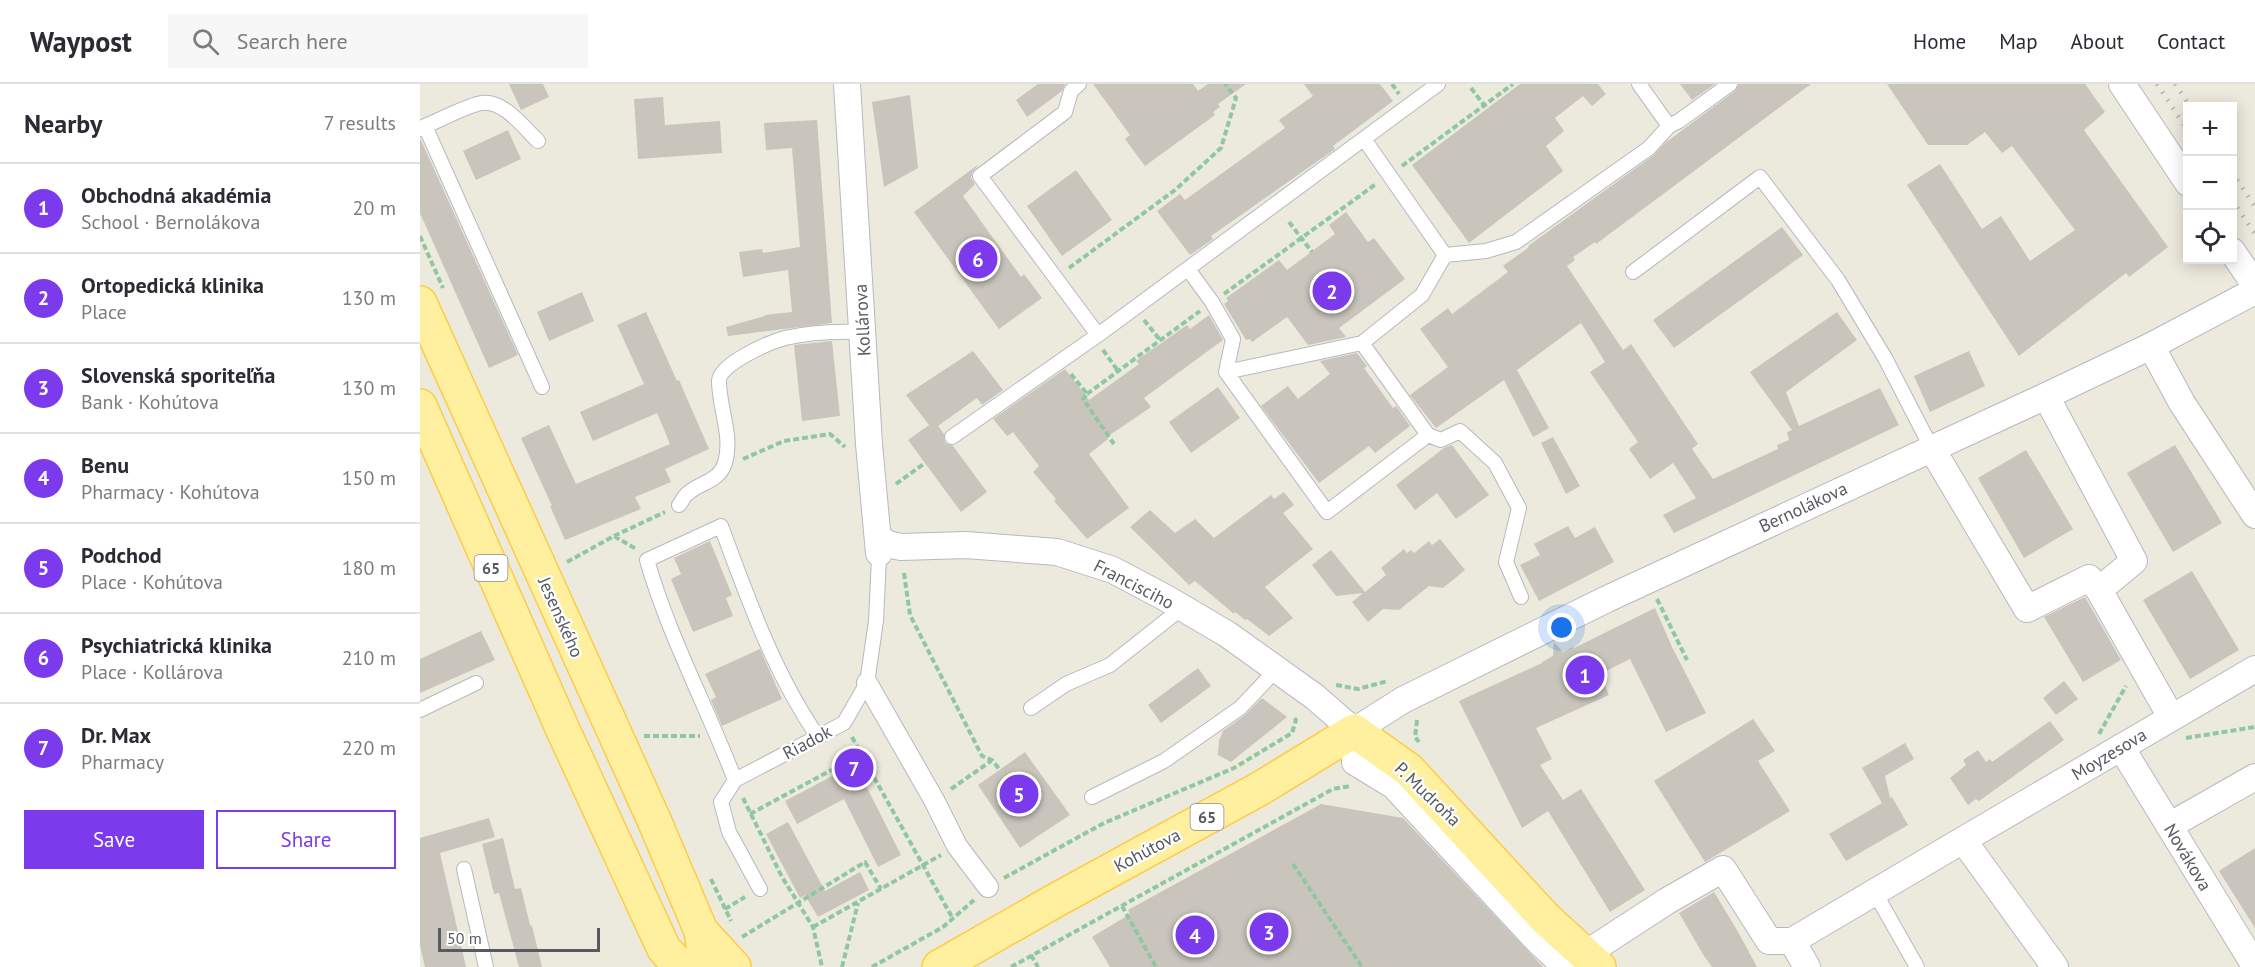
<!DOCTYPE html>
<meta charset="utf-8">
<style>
:root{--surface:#fff;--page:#f7f7f7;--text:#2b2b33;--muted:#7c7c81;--line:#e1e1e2;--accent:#7c3aed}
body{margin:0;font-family:"PT Sans",sans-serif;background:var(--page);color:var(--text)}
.controls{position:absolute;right:18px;top:18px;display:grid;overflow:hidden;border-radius:0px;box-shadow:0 3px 15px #0003}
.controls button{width:54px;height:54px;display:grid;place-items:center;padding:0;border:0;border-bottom:2px solid var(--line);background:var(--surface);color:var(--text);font:30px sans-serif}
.scale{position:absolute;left:18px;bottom:15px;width:162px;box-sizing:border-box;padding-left:6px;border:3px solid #575b61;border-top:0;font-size:16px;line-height:21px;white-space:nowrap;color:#575b61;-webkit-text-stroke:4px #fff;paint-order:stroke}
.you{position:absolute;left:1142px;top:544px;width:21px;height:21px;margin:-15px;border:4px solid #fff;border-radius:50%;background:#1a73e8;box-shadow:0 0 0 9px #1a73e833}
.badge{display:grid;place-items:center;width:39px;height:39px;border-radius:50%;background:var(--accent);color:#fff;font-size:20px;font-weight:700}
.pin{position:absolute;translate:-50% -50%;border:3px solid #fff;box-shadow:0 2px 6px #0006}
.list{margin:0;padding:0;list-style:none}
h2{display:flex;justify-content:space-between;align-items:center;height:78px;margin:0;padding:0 24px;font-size:26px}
h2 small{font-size:20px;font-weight:400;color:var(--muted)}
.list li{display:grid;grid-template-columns:39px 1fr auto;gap:18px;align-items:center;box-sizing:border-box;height:90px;padding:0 24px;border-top:2px solid var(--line)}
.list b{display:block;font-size:22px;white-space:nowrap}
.list p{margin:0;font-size:20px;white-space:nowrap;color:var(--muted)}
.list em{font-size:20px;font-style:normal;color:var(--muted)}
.actions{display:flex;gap:12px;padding:18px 24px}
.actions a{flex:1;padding:14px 0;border:2px solid var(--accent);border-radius:0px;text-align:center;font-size:21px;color:var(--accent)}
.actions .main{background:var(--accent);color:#fff}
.icon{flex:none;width:33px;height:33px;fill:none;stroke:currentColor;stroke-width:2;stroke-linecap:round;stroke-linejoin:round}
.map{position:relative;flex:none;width:1835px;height:883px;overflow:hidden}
header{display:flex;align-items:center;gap:36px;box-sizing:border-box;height:84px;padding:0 30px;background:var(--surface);border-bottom:2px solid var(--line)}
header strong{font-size:28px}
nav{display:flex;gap:33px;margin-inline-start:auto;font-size:21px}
.search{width:420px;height:54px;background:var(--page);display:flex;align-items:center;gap:15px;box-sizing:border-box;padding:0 21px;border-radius:0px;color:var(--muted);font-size:22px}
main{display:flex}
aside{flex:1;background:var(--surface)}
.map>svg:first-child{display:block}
</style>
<header>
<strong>Waypost</strong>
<div class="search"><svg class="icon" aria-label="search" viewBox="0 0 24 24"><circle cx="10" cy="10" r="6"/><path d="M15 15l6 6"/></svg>Search here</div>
<nav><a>Home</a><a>Map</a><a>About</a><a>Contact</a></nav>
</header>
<main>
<aside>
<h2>Nearby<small>7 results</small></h2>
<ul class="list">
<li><span class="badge">1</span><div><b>Obchodná akadémia</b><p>School · Bernolákova</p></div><em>20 m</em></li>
<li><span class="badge">2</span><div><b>Ortopedická klinika</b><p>Place</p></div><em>130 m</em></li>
<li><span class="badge">3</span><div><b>Slovenská sporiteľňa</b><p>Bank · Kohútova</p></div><em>130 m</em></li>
<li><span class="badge">4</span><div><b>Benu</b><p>Pharmacy · Kohútova</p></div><em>150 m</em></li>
<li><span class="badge">5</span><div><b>Podchod</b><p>Place · Kohútova</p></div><em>180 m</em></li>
<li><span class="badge">6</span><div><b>Psychiatrická klinika</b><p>Place · Kollárova</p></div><em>210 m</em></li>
<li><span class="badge">7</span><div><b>Dr. Max</b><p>Pharmacy</p></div><em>220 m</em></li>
</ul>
<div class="actions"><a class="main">Save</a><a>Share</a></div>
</aside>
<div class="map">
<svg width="1835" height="883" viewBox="0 0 1835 883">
<rect width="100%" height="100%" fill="#ece9dd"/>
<path fill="#c9c5bd" d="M89,0H123L129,13L101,26Z
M618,0H645L642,7L607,33L596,16Z
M673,0H773L778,7L788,0H826L798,20L800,23L793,28L795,31L725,82L705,55L710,51Z
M884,0H960L973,17L913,62L915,65L791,152L793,155L770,171L737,127L760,110L765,116L865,44L859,36L893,12Z
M1100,0H1178L1186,10L1172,22L1163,12L1135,34L1144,47L1126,62L1143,87L1049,159L992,81Z
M1260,0H1295L1272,16Z
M1319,0H1391L1176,160L1175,158L1153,173L1155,176L1147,182L1203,266L1211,260L1278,360L1272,365L1293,395L1358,365L1357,361L1369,356L1367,348L1372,346L1330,288L1417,228L1437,256L1366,308L1379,342L1460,304L1479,341L1254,449L1243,431L1276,414L1253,379L1230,395L1209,365L1218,358L1170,288L1185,278L1161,239L1097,286L1129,344L1113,353L1084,296L1016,344L990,311L1028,283L1000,245L1028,224L1032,230L1088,188L1083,182L1109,163L1108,162L1234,71L1245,59L1315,7Z
M1467,0H1665L1685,28L1664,46L1748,163L1709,193L1706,189L1599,272L1487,101L1520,80L1562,145L1581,132L1610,177L1655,146L1592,62L1582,69L1565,48L1547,61H1508Z
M490,11L498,84L464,103L452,18Z
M243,13L245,41L300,37L302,69L218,75L214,15Z
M397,36L412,239L308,252L306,243L345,232L344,231L372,228L368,186L323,193L319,168L342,165L343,169L380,163L372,64L346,66L344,39Z
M88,46L101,75L56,96L43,67Z
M0,54L98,271L69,284L0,129Z
M559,80L552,89L551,94L555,100L543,112L601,193L604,190L622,214L579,245L494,128Z
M656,86L692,136L642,172L607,122Z
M926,128L948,158L954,154L985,195L919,244L926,253L888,261L867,233L832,258L830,255L826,256L804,220L808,217L806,214L859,176L867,186L915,150L909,141Z
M1362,143L1383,171L1254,264L1233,236Z
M162,208L174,237L129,257L117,228Z
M226,228L257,297L259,296L289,365L245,385L251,398L215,413L221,425L145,456L130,422H132L101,354L129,341L156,400L250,360L237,329L173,357L160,328L224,300L197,241Z
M789,231L803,256L724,314L731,323L687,353L688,355L669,370L709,424L667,455L634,417L636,415L613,388L619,382L593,348L587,352L573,335L645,285L669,316L719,280L716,277L767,241L770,245Z
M412,257L420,332L382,337L374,261Z
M553,267L583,306L562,321L557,314L518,342L524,350L525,359L533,362L567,408L541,428L488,356L509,341L486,311Z
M1549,267L1565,302L1510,328L1494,292Z
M937,269L947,282L944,284L973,324L976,322L990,342L955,369L949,362L899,399L841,322L868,302L878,315L910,290L900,277Z
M798,303L820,334L771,369L749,338Z
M1133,353L1160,402L1146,410L1121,359Z
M1032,361L1069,411L1036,435L1017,409L995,426L976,401L1024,364Z
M1755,361L1802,439L1753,468L1707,389Z
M1606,366L1653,445L1604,474L1558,394Z
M864,408L874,421L863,429L893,465L845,503L873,534L849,552L827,535L825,536L815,528L814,530L775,497L769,501L710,443L730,426L755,449L775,435L794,454L851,411L854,415Z
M1148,442L1155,454L1175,443L1194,478L1119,517L1100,481L1120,471L1114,460Z
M1020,455L1045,486L1023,504L1009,502L979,526L963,525L948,538L932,518L943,509L916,512L892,481L911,466L945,508L966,491L961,484L984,465L987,469L991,466L994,469L1009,457L1012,461Z
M290,457L312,511L306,514L313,532L273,548L251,495L261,490L254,474Z
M1772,487L1819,566L1770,595L1723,516Z
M1665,513L1701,576L1663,598L1624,533Z
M1235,524L1252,563L1286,629L1246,648L1210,575L1180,590L1189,611L1116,644L1132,675L1120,681L1143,716L1161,705L1225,806L1190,828L1128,727L1102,744L1039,617L1122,579V578L1133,572L1134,558L1143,568L1153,563L1154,564Z
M61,547L75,576L0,609V575Z
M340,565L362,615L302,642L291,616L296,613L285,590Z
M778,584L791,602L741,639L728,621Z
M1644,597L1658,615L1636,631L1623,614Z
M842,614L867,633L811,678L798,671L799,657L803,647L825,631Z
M1333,635L1355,667L1338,677L1370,727L1285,778L1234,697Z
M1630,637L1644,656L1559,717L1556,715L1548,721L1530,694L1546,681L1543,676L1558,666L1566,678L1570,675L1572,678Z
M1485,659L1494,675L1465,692L1470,714L1472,713L1488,741L1426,777L1409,750L1462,719L1442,684Z
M605,668L650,731L600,764L558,701Z
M435,680L481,771L458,783L424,715L377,740L365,717Z
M901,720L983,734L1123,883H690L672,853L710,830L708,826Z
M69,734L75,753L20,769L46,883H5L0,862V754Z
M368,738L405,807L440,788L449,806L398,833L385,811L380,814L346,750Z
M83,754L95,805L101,804L110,841L112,842L122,883H99L79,809L74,810L62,760Z
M1835,764V844L1799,787Z
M1294,808L1317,846L1337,883H1292L1284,872L1259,829Z"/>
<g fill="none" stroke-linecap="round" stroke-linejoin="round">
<g stroke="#b6b9bf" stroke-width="16">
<path id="service" d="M659,0L651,7L645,28L560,92L678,251
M1219,0L1249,42
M5,42C18,37 50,20 62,19C84,16 104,44 118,57
M0,45L5,42L122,303
M1025,171L1066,167L1096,158L1229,64L1249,42L1259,37L1310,0
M768,185L792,218L813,255L806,288L907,428L1008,351L942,259L1002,211L1025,171L944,55
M1213,188L1340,93L1418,196L1465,274L1512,365
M806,288L942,259
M1008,351L1021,356L1040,347L1075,379L1099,424L1086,478L1101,513
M532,353L678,251L1018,0
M259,421C262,418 264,412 267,410C280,398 299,398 305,379C313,352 299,324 299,297C299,280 350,258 365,254C390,248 417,247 442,248
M611,624L646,600L690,581L762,524
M0,626L56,599
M315,696C287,623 248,550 227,476L301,442C328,515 354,589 398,653
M672,713L744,677L820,624L856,586
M44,785L66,883
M340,805L309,748L301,718L315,696L424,639L447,599L456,537L459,473L465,469
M1454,807L1497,883"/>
</g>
<g stroke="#b6b9bf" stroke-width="22">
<path id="pedestrian" d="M447,599L514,716L537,762L568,803"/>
</g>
<g stroke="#b6b9bf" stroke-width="28">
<path id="minor" d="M427,0L449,360L459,469
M1702,0L1768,99
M1812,167L1835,201
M1731,262L1762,319L1835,431
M1626,312L1714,477L1679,506
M1512,365L1607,525L1669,494L1679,506L1751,633
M459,453L467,460L481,463L546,461L637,468L693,486L744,513L807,550L895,613L934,647
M934,647L983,616L1187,515L1626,312L1731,262L1835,207
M934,647L935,678L974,702L1118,857L1146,883
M1701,663L1835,882
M1749,742L1835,693
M1372,857L1387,883
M1164,871L1247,817L1303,785L1349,857H1372L1543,756
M1635,883L1543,756L1835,585"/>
</g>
<g stroke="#ffcb44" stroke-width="36">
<path id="primary" d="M0,219L234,736L281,847L286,883
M0,322L143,646L244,865L261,883
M281,847L314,883
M519,883L638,815L841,704L934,647L989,686L1125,834L1179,883"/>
</g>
<path stroke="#8fc8a0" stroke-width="4" stroke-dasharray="6 3" stroke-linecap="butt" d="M972,0L979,10
M1051,4L1067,25
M982,82L1093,0
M869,138L892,168
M0,152L23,204
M649,184L755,106L801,64L816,14L805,0
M804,210L956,100
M724,236L740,256
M683,266L698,287
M651,290L667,310L663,315L694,360
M667,310L780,227
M323,375L364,357L410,350L425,363
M476,400L505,379
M194,452L245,428
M147,478L194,452L216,465
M484,489L490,531L562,672L572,676L580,686
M1237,515L1267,576
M916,601L938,605L968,597
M997,636L995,653L999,658
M1679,650L1706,602
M224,652H280
M432,653L441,670
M1766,654L1835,643
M531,705L571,677
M323,714L362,793L393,843L402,883
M330,730L441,670L533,835
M873,780L942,883
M584,794L684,739L814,684L872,649L876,636L873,632
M291,795L311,837
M702,822L736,883
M305,825L325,813
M393,843L521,771
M322,853L445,778L461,805
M838,853L861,838
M844,859L866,844
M611,871L618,883
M422,883L438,819
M452,883L523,843L554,816
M591,883L913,705L931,702"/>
<use href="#service" stroke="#fff" stroke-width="14"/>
<use href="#pedestrian" stroke="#fff" stroke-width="20"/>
<use href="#minor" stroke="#fff" stroke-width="26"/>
<use href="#primary" stroke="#fff0a0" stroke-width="33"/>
<path stroke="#b2b3b4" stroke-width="4.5" stroke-dasharray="1.5 8" stroke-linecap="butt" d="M1737,0L1768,47
M1755,0L1770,22
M1812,88L1835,123
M1812,116L1835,150"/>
</g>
<g text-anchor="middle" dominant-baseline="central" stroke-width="4.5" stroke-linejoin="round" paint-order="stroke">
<g fill="#fff" stroke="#898c90" stroke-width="1.5">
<rect x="54.5" y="471" width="33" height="26" rx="4.5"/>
<rect x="770.5" y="720" width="33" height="26" rx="4.5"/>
</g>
<g font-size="16" font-weight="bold" fill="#575b61">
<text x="71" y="484">65</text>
<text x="787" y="733">65</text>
</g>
<g font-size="18" fill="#575b61" stroke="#fff">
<text transform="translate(442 236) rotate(-93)">Kollárova</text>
<text transform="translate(1383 423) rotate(-25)">Bernolákova</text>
<text transform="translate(714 500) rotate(27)">Francisciho</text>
<text transform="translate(141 533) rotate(66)">Jesenského</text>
<text transform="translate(387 658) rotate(-28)">Riadok</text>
<text transform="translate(1689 670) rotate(-31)">Moyzesova</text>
<text transform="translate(1008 710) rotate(44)">P. Mudroňa</text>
<text transform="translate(727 766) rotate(-28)">Kohútova</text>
<text transform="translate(1768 773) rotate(59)">Novákova</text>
</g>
</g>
</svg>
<div class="controls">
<button>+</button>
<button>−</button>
<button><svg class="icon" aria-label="locate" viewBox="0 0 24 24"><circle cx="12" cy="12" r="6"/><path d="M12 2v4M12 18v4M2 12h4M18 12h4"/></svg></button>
</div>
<div class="scale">50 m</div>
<div class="you"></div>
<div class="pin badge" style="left:1165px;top:591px">1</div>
<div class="pin badge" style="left:912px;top:207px">2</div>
<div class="pin badge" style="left:849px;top:848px">3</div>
<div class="pin badge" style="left:775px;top:851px">4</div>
<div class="pin badge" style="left:599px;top:710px">5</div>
<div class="pin badge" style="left:558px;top:175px">6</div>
<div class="pin badge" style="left:434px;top:684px">7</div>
</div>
</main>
